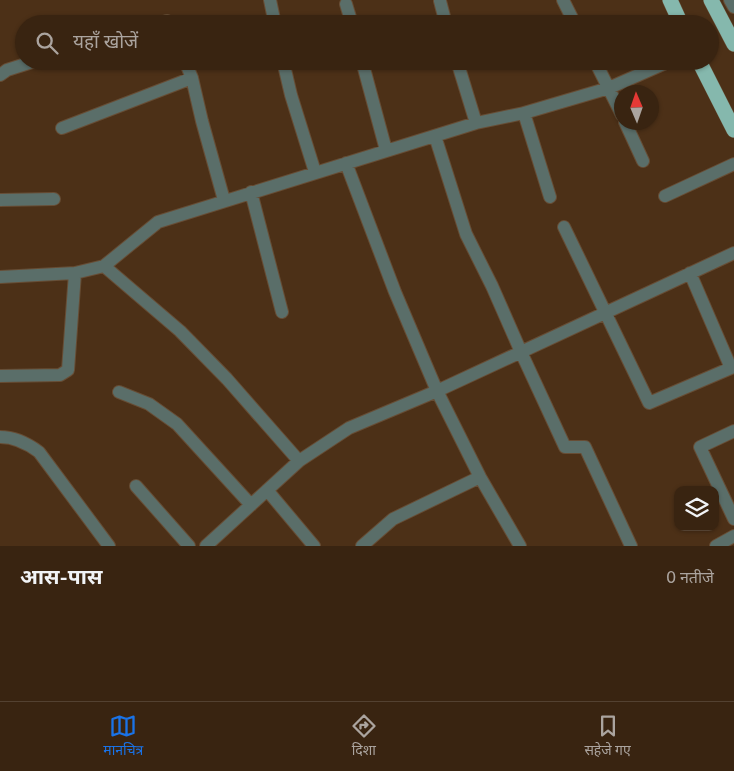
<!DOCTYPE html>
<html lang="hi">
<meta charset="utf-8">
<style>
:root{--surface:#392411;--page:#402c1a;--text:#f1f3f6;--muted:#aba49f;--line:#534131;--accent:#1a73e8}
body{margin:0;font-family:"Public Sans","Noto Sans Devanagari",sans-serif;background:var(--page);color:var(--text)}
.controls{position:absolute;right:15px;bottom:15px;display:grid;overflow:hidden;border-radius:10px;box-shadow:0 1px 4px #0004}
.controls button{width:45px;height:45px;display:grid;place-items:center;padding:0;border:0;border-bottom:1px solid var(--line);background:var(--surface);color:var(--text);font:25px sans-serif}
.compass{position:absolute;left:614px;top:85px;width:45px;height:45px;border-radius:50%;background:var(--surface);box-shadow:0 1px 4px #0004;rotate:358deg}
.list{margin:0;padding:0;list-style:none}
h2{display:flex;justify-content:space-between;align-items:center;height:65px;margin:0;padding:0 20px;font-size:21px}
h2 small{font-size:16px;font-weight:400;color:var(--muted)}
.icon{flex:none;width:28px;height:28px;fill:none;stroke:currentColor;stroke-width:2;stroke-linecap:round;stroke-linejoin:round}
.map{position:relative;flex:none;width:734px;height:546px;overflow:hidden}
.search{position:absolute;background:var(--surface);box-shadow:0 1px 4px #0004;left:15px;right:15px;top:15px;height:55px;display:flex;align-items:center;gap:12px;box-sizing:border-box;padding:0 18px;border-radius:28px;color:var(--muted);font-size:19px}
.sheet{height:155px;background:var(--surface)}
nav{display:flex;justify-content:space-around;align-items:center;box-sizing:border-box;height:70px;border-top:1px solid var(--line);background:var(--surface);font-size:14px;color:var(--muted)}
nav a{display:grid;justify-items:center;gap:2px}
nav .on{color:var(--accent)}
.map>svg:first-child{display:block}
</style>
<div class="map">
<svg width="734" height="546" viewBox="0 0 734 546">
<rect width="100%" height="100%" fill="#4c3017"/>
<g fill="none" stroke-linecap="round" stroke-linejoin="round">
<g stroke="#674d35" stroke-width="14">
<path id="minor" d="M270,0L275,24
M563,0L575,24
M730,0L734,7
M440,1L446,24
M346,4L352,24
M157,24L167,21L168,24
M185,61L192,78L202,121L224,200
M283,61L291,95L315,172
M362,61L386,150
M457,61L476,123
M595,61L622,115
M0,75L7,70L35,61
M524,113L550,197
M625,122L643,161
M62,128L192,78
M435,136L466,234L492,286L521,352L565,447H585L631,546
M346,163L395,292L437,391L480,477L520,546
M251,192L282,312
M665,196L734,164
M0,200L54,199
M564,227L649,403L731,368L690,273
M104,266L180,331L227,379L299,461
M0,277L75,273L104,266L158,222L476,123L524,113L609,88L670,61
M0,376L60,375L68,370L75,273
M119,392L149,404L177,424L251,505
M734,431L700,447L734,519
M0,437C15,437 27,443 39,452L109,546
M136,486L189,546
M267,490L314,546
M206,546L299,461L349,428L437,391L734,253
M362,546L393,519L480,477
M716,546L734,536"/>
</g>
<g stroke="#674d35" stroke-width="16">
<path id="highway" d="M670,0L681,24
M711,0L734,44
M699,61L734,130"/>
</g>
<use href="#minor" stroke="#5a6e69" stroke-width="12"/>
<use href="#highway" stroke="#85b8ad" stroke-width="15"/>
</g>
</svg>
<div class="controls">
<button><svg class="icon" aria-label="layers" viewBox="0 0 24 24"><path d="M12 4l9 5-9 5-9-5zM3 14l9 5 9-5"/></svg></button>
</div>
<svg class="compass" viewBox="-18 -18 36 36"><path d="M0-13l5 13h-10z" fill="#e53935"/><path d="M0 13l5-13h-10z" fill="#aba49f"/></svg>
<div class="search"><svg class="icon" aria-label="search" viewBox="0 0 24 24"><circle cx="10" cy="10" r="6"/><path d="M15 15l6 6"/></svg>यहाँ खोजें</div>
</div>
<section class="sheet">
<h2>आस-पास<small>0 नतीजे</small></h2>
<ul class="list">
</ul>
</section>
<nav>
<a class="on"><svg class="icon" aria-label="map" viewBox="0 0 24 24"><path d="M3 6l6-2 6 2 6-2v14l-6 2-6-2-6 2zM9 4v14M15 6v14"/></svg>मानचित्र</a>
<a><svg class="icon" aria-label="directions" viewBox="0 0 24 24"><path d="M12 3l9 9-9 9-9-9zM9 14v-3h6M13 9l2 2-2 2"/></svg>दिशा</a>
<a><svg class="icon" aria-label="saved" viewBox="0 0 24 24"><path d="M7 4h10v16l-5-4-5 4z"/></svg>सहेजे गए</a>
</nav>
